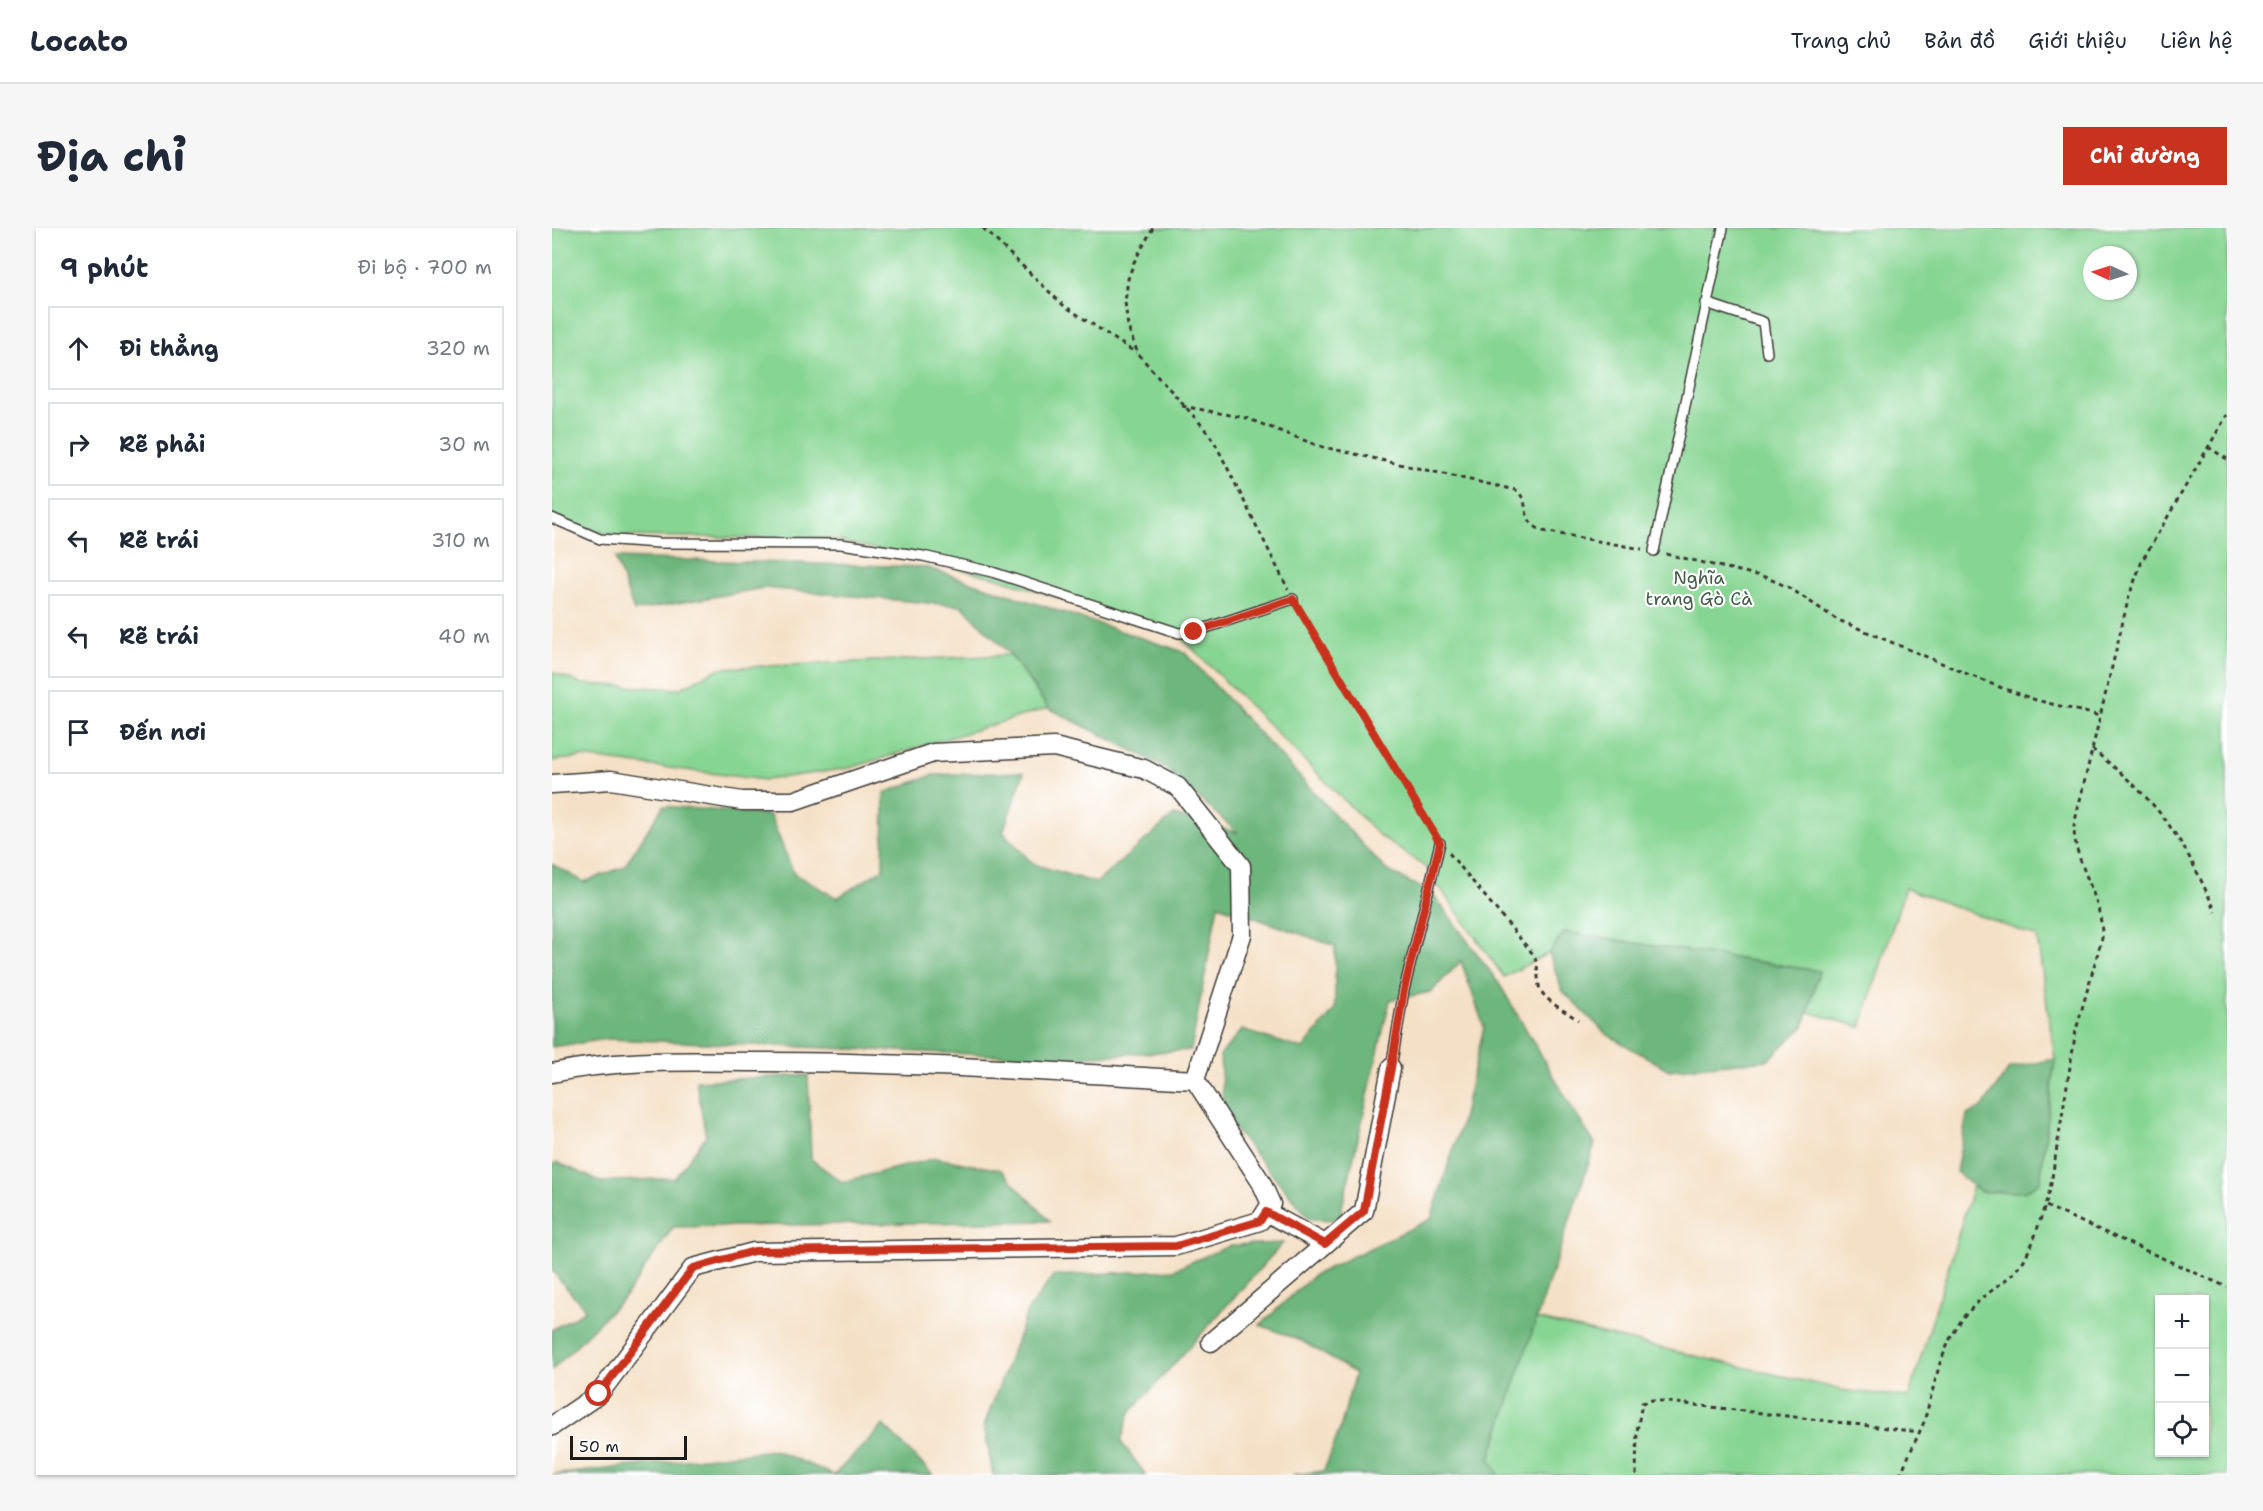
<!DOCTYPE html>
<html lang="vi">
<meta charset="utf-8">
<style>
:root{--surface:#fff;--page:#f6f6f7;--text:#1f2937;--muted:#747a83;--line:#e0e1e3;--accent:#c8321e}
body{margin:0;font-family:"Shantell Sans",sans-serif;background:var(--page);color:var(--text)}
.controls{position:absolute;right:18px;bottom:18px;display:grid;overflow:hidden;border-radius:0px;box-shadow:0 2px 4px #0004}
.controls button{width:54px;height:54px;display:grid;place-items:center;padding:0;border:0;border-bottom:2px solid var(--line);background:var(--surface);color:var(--text);font:30px sans-serif}
.compass{position:absolute;left:1531px;top:18px;width:54px;height:54px;border-radius:50%;background:var(--surface);box-shadow:0 2px 4px #0004;rotate:274deg}
.scale{position:absolute;left:18px;bottom:15px;width:117px;box-sizing:border-box;padding-left:6px;border:3px solid #1c1c1c;border-top:0;font-size:16px;line-height:21px;white-space:nowrap;color:#1c1c1c;-webkit-text-stroke:4px #fff;paint-order:stroke}
.stop{position:absolute;width:18px;height:18px;margin:-14px;border:4px solid #c8321e;border-radius:50%;background:#fff}
.stop.end{background:#c8321e;border-color:#fff;box-shadow:0 2px 6px #0008}
.list{margin:0;padding:0;list-style:none}
h2{display:flex;justify-content:space-between;align-items:center;height:78px;margin:0;padding:0 24px;font-size:26px}
h2 small{font-size:20px;font-weight:400;color:var(--muted)}
.list li{display:grid;grid-template-columns:39px 1fr auto;gap:18px;align-items:center;box-sizing:border-box;height:84px;margin:0 12px 12px;padding:0 12px;border:2px solid var(--line);border-radius:0px}
.list b{display:block;font-size:22px;white-space:nowrap}
.list em{font-size:20px;font-style:normal;color:var(--muted)}
.icon{flex:none;width:33px;height:33px;fill:none;stroke:currentColor;stroke-width:2;stroke-linecap:round;stroke-linejoin:round}
.map{position:relative;flex:none;width:1675px;height:1247px;overflow:hidden;border-radius:0px}
header{display:flex;align-items:center;gap:36px;box-sizing:border-box;height:84px;padding:0 30px;background:var(--surface);border-bottom:2px solid var(--line)}
header strong{font-size:28px}
nav{display:flex;gap:33px;margin-inline-start:auto;font-size:21px}
.intro{display:flex;align-items:center;justify-content:space-between;box-sizing:border-box;height:144px;padding:0 36px}
h1{margin:0;font-size:42px}
.button{padding:15px 27px;border-radius:0px;background:var(--accent);color:#fff;font-size:21px;font-weight:700}
main{display:flex;gap:36px;padding:0 36px}
aside{flex:1;background:var(--surface);border-radius:0px;box-shadow:0 2px 4px #0004}
.map>svg:first-child{display:block}
</style>
<header>
<strong>Locato</strong>
<nav><a>Trang chủ</a><a>Bản đồ</a><a>Giới thiệu</a><a>Liên hệ</a></nav>
</header>
<div class="intro"><h1>Địa chỉ</h1><a class="button">Chỉ đường</a></div>
<main>
<aside>
<h2>9 phút<small>Đi bộ · 700 m</small></h2>
<ul class="list">
<li><svg class="icon" aria-label="ahead" viewBox="0 0 24 24"><path d="M12 20V5M6 11l6-6 6 6"/></svg><div><b>Đi thẳng</b></div><em>320 m</em></li>
<li><svg class="icon" aria-label="right" viewBox="0 0 24 24"><path d="M7 20v-9h11M14 6l5 5-5 5"/></svg><div><b>Rẽ phải</b></div><em>30 m</em></li>
<li><svg class="icon" aria-label="left" viewBox="0 0 24 24"><path d="M17 20v-9H6M10 6l-5 5 5 5"/></svg><div><b>Rẽ trái</b></div><em>310 m</em></li>
<li><svg class="icon" aria-label="left" viewBox="0 0 24 24"><path d="M17 20v-9H6M10 6l-5 5 5 5"/></svg><div><b>Rẽ trái</b></div><em>40 m</em></li>
<li><svg class="icon" aria-label="arrive" viewBox="0 0 24 24"><path d="M6 21V4h12l-3 4 3 4H6"/></svg><div><b>Đến nơi</b></div></li>
</ul>
</aside>
<div class="map">
<svg width="1675" height="1247" viewBox="0 0 1675 1247">
<rect width="100%" height="100%" fill="#fff"/>
<filter id="ink" filterUnits="userSpaceOnUse"><feTurbulence type="fractalNoise" baseFrequency=".0167" numOctaves="2"/><feDisplacementMap in="SourceGraphic" scale="12" xChannelSelector="R" yChannelSelector="G"/><feConvolveMatrix kernelMatrix="1 2 1 2 8 2 1 2 1" color-interpolation-filters="sRGB"/></filter>
<filter id="wash" filterUnits="userSpaceOnUse"><feTurbulence type="fractalNoise" baseFrequency=".008" numOctaves="4" result="noise"/><feDisplacementMap in="SourceGraphic" scale="24" xChannelSelector="R" yChannelSelector="G"/><feGaussianBlur stdDeviation="1.35" result="paint"/><feColorMatrix in="noise" values="0 0 0 0 0 0 0 0 0 0 0 0 0 0 0 0 0 1.4 0 .05"/><feComposite in="paint" operator="in"/></filter>
<g filter="url(#wash)">
<rect width="100%" height="100%" fill="#f4e0c6"/>
<path fill="#87d593" stroke="#527858" stroke-width="1.5" fill-rule="evenodd" d="M0,0H1675V1247H947L938,1231L984,1091L1295,1163L1357,1169L1421,958L1429,964L1488,954L1503,831L1485,709L1353,660L1309,799L1256,784L1267,743L1012,704L997,725L952,749L873,639L828,608L630,410L446,350L280,311L62,308L0,289ZM1540,27H1576V63H1540ZM1608,1072H1652V1224H1608Z
M459,427L496,480L298,540L213,552L30,529L0,533V444L30,456L127,461L168,440Z"/>
<path fill="#6db67d" stroke="#44694c" stroke-width="1.5" d="M63,330L373,339L632,424L834,642L881,666L948,757L1023,885L1043,916L938,1230L947,1247H739L772,1243L788,1201L803,1145L750,1113L708,1097L762,1047L879,991L908,900L932,799L909,733L879,764L838,772L787,992L758,991L672,889L668,827L690,802L751,821L783,781V718L666,677L639,822L512,830L56,811L0,819V636L32,654L72,639L111,578L218,587L242,646L285,670L331,641L332,565L381,547L472,544L451,604L481,636L544,655L622,587L686,605L611,538L496,480L459,427L410,378L212,360L82,383Z
M1012,704L1267,743L1252,798L1216,832L1117,842L1054,806L1010,762L997,725Z
M1503,831L1488,954L1472,964H1429L1404,944L1415,887L1430,880L1457,841Z
M256,847L259,931L290,954L384,930L449,942L498,993L121,999L75,1066L0,1142V1102L34,1082L0,1043V938L5,934L49,954L123,950L154,908L144,853Z
M731,1015L577,1186L569,1214L594,1247H441L432,1198L475,1084L501,1048L621,1042L679,1017Z
M331,1197L381,1247H0L222,1222L282,1247Z"/>
</g>
<g filter="url(#ink)">
<g fill="none" stroke-linecap="round" stroke-linejoin="round">
<g stroke="#3c3936" stroke-width="12">
<path id="lane" d="M1154,75L1211,94L1215,125
M0,290L48,311L107,315L289,316L371,328L440,344L627,405L642,404L741,371
M1102,323L1171,0
M839,840L852,762L888,615"/>
</g>
<g stroke="#3c3936" stroke-width="21">
<path id="street" d="M0,556L59,552L190,573H241L381,525L502,519L592,541L626,559L689,638L690,707L643,852L709,954L719,976L708,993L624,1018L202,1024L141,1040L47,1166L0,1198
M0,845C70,830 141,834 212,834C356,834 499,844 643,852
M714,984L773,1016
M659,1114L812,983L839,840"/>
</g>
<path stroke="#3c3936" stroke-width="3" stroke-dasharray="4.5 4.5" stroke-linecap="butt" d="M431,0L511,77L584,125
M601,0L582,34L576,51L573,74L576,99L586,126L647,194L662,213L736,361
M630,178L694,190L767,218L963,262C981,273 965,292 991,303L1090,321
M1656,219L1675,231
M1114,326L1213,349L1238,360L1284,391L1442,457L1484,472L1548,488
M746,380L882,605
M1540,521C1570,545 1600,571 1621,603C1639,628 1651,657 1664,684
M897,625L981,726C987,736 985,747 987,758C991,773 1014,783 1026,792
M1494,978L1675,1059
M1084,1247L1085,1203L1090,1175L1100,1172L1368,1204
M1348,1247L1372,1194L1388,1135L1398,1111L1412,1088L1429,1071L1461,1046L1472,1032L1481,1014L1498,962L1524,802L1550,710C1551,667 1521,636 1522,597L1577,368L1590,333L1675,187"/>
<use href="#lane" stroke="#fff" stroke-width="9"/>
<use href="#street" stroke="#fff" stroke-width="18"/>
</g>
</g>
<g fill="none" stroke-linecap="round" stroke-linejoin="round" filter="url(#ink)">
<path stroke="#c8321e" stroke-width="8" d="M47,1166L141,1040L202,1023L624,1018L708,993L714,984L773,1016L812,983L839,840L852,762L888,615L741,371L642,404"/>
</g>
<g text-anchor="middle" dominant-baseline="central" stroke-width="4.5" stroke-linejoin="round" paint-order="stroke">
<g font-size="18" fill="#415d46" stroke="#fff">
<text x="1147" y="350">Nghĩa<tspan x="1147" dy="21">trang Gò Cà</tspan></text>
</g>
</g>
</svg>
<div class="controls">
<button>+</button>
<button>−</button>
<button><svg class="icon" aria-label="locate" viewBox="0 0 24 24"><circle cx="12" cy="12" r="6"/><path d="M12 2v4M12 18v4M2 12h4M18 12h4"/></svg></button>
</div>
<svg class="compass" viewBox="-18 -18 36 36"><path d="M0-13l5 13h-10z" fill="#e53935"/><path d="M0 13l5-13h-10z" fill="#747a83"/></svg>
<div class="scale">50 m</div>
<div class="stop" style="left:47px;top:1166px"></div>
<div class="stop end" style="left:642px;top:404px"></div>
</div>
</main>
